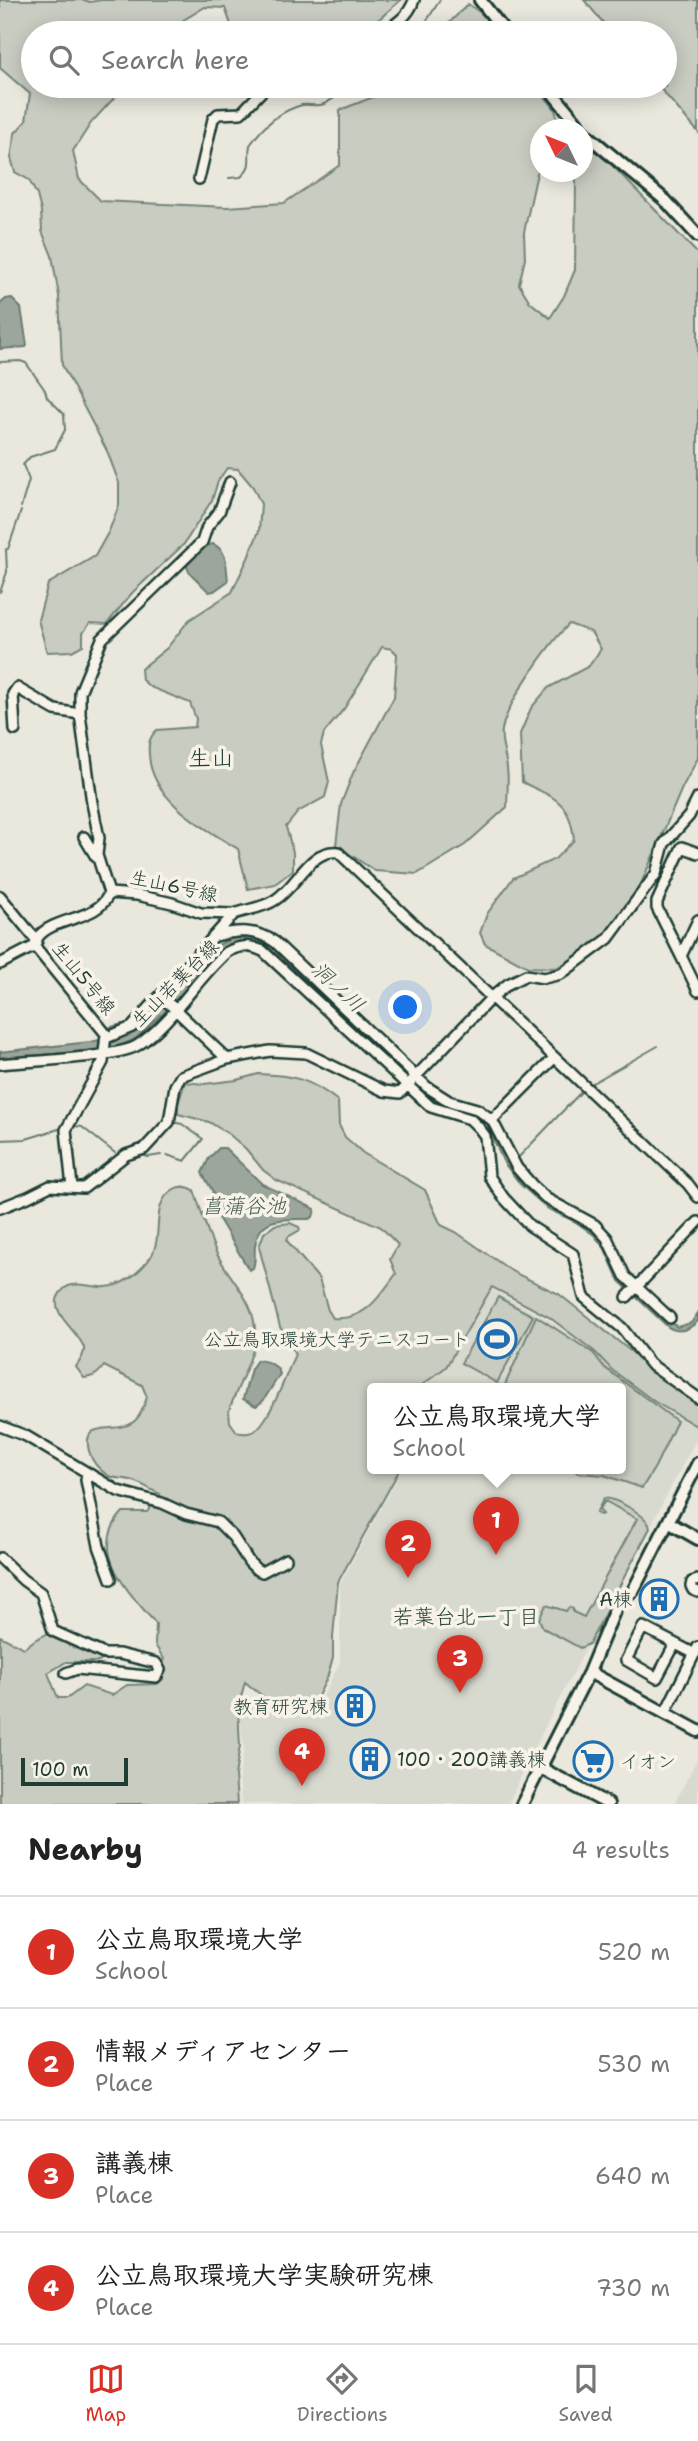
<!DOCTYPE html>
<meta charset="utf-8">
<style>
:root{--surface:#fff;--page:#f2f2f2;--text:#222;--muted:#767676;--line:#e0e0e0;--accent:#d93025}
body{margin:0;font-family:"Shantell Sans","Klee One",sans-serif;background:var(--page);color:var(--text)}
.compass{position:absolute;left:530px;top:119px;width:63px;height:63px;border-radius:50%;background:var(--surface);box-shadow:0 4px 18px #0003;rotate:313deg}
.scale{position:absolute;left:21px;bottom:18px;width:107px;box-sizing:border-box;padding-left:7px;border:4px solid #1f3d34;border-top:0;font-size:19px;line-height:24px;white-space:nowrap;color:#1f3d34;-webkit-text-stroke:5px #f7f3e8;paint-order:stroke}
.you{position:absolute;left:406px;top:1008px;width:24px;height:24px;margin:-18px;border:5px solid #fff;border-radius:50%;background:#1a73e8;box-shadow:0 0 0 10px #1a73e833}
.badge{display:grid;place-items:center;width:46px;height:46px;border-radius:50%;background:var(--accent);color:#fff;font-size:23px;font-weight:700}
.pin{position:absolute;translate:-50% -58px;filter:drop-shadow(0 2px 4px #0008)}
.pin::after{content:'';position:absolute;top:37px;width:24px;height:21px;background:inherit;clip-path:polygon(0 0,100% 0,50% 100%)}
.popup{position:absolute;left:367px;top:1383px;width:259px;height:91px;box-sizing:border-box;display:grid;place-content:center;border-radius:7px;background:var(--surface);filter:drop-shadow(0 2px 5px #0005);font-size:23px;white-space:nowrap;color:var(--muted)}
.popup b{font-size:26px;color:var(--text)}
.popup::after{content:'';position:absolute;left:50%;top:100%;margin-left:-14px;border:14px solid transparent;border-top-color:var(--surface)}
.list{margin:0;padding:0;list-style:none}
h2{display:flex;justify-content:space-between;align-items:center;height:91px;margin:0;padding:0 28px;font-size:30px}
h2 small{font-size:23px;font-weight:400;color:var(--muted)}
.list li{display:grid;grid-template-columns:46px 1fr auto;gap:21px;align-items:center;box-sizing:border-box;height:112px;padding:0 28px;border-top:2px solid var(--line)}
.list b{display:block;font-size:26px;white-space:nowrap}
.list p{margin:0;font-size:23px;white-space:nowrap;color:var(--muted)}
.list em{font-size:23px;font-style:normal;color:var(--muted)}
.icon{flex:none;width:38px;height:38px;fill:none;stroke:currentColor;stroke-width:2;stroke-linecap:round;stroke-linejoin:round}
.map{position:relative;flex:none;width:698px;height:1804px;overflow:hidden}
.search{position:absolute;background:var(--surface);box-shadow:0 4px 18px #0003;left:21px;right:21px;top:21px;height:77px;display:flex;align-items:center;gap:18px;box-sizing:border-box;padding:0 24px;border-radius:38px;color:var(--muted);font-size:26px}
.sheet{height:539px;background:var(--surface)}
nav{display:flex;justify-content:space-around;align-items:center;box-sizing:border-box;height:98px;border-top:2px solid var(--line);background:var(--surface);font-size:19px;color:var(--muted)}
nav a{display:grid;justify-items:center;gap:4px}
nav .on{color:var(--accent)}
.map>svg:first-child{display:block}
</style>
<div class="map">
<svg width="698" height="1804" viewBox="0 0 698 1804">
<rect width="100%" height="100%" fill="#eae8dd"/>
<filter id="ink" filterUnits="userSpaceOnUse"><feTurbulence type="fractalNoise" baseFrequency=".0143" numOctaves="2"/><feDisplacementMap in="SourceGraphic" scale="14" xChannelSelector="R" yChannelSelector="G"/><feConvolveMatrix kernelMatrix="1 2 1 2 8 2 1 2 1" color-interpolation-filters="sRGB"/></filter>
<g filter="url(#ink)">
<path fill="#d9dacf" d="M491,1289L547,1319L595,1352L607,1367L632,1387L656,1404L698,1428V1436L548,1721L508,1804H241L239,1776L244,1748L238,1708L251,1698L286,1713L320,1702L340,1662V1584L402,1469H620V1389H421L447,1368Z
M698,1757V1804H674Z"/>
<path fill="#c8ccc1" stroke="#74847a" stroke-width="2" d="M0,0H84L90,2L101,0H401L363,33H234L225,8L205,7L162,33H33V86H125L91,123L73,151L79,179L101,201L227,207L284,203L340,165V110L389,91L395,86H536C547,103 560,105 557,129L540,130V168L537,173L524,232L525,259L519,284L530,302L550,318L564,296L575,270L576,177L578,172H582L583,157L595,151L610,163L698,254V758L682,788L638,891L599,944L556,968L528,967L485,944L480,933L487,914L513,878L555,859L574,840C570,800 554,798 522,782L520,734L531,708L548,688L589,666L601,649L591,632L569,624C548,645 507,702 502,730C500,742 506,756 507,768C509,781 507,794 507,807L465,845L417,874L375,871L336,845L341,804L353,773L394,697L397,654L392,649L382,647L344,709L324,733L321,745L329,782L325,797L298,812L286,827L293,852V870L275,884L248,889L238,849C204,828 151,800 149,755C148,745 149,737 157,730L195,727L196,719L190,703L150,687L142,680L141,669L167,648L189,620L232,592L248,558L259,531L261,504L253,487L238,469L227,468L218,481L212,500L184,544L132,593L107,624L90,623L83,633V645L72,651L47,652L38,620L48,584L95,556L109,531L119,505V483L107,451L62,365L59,296L52,256L42,231L41,211L37,195L29,180L15,172L11,158L15,133L26,121L30,94L0,68Z
M584,0H698V132L658,86H665V33H612Z
M468,4L491,20L501,33H442L444,28Z
M258,1074C293,1075 310,1079 338,1101L339,1125L345,1137L363,1153L425,1190L441,1225L456,1232L513,1272L559,1294L698,1405V1427L655,1402L612,1370L595,1352L549,1317L492,1287L446,1367L417,1389H372V1469H400L338,1582L333,1637V1658L327,1678L317,1698L287,1708L267,1700L245,1682L238,1708L240,1746L235,1775L237,1804H0V1636L24,1648L36,1639L49,1633L105,1657L99,1662H66L48,1673L58,1698H68L84,1686L112,1695L127,1685L157,1684L163,1679L164,1659L155,1645L156,1624C130,1593 86,1552 123,1512H147L160,1494C150,1490 140,1482 130,1480C123,1478 115,1479 109,1476C99,1470 92,1463 89,1451C81,1419 114,1433 130,1424C140,1419 143,1408 147,1397L142,1385L104,1366C98,1374 94,1377 84,1378L76,1367C79,1362 85,1355 84,1348C81,1334 50,1314 58,1297C68,1275 90,1289 106,1287C122,1286 137,1274 147,1262C151,1258 155,1249 156,1243C160,1224 154,1201 174,1189C181,1185 187,1186 194,1190C201,1210 207,1232 216,1252C231,1283 258,1301 255,1340C255,1354 234,1394 229,1411L230,1422L237,1432C244,1434 251,1434 257,1429C272,1415 287,1373 295,1354L280,1327L259,1247L264,1233L275,1225L290,1223L299,1227L300,1230L288,1237L287,1241L319,1279L328,1310L333,1318C365,1321 379,1297 396,1274L390,1259L398,1245L381,1227L276,1180L263,1170L246,1149L230,1135L209,1122L178,1114V1104L185,1082L204,1084L237,1080Z
M498,1297L533,1316L497,1383L461,1363Z
M536,1316L593,1353L605,1368L677,1421L655,1467L642,1488L604,1475L578,1473L573,1469H620V1389H498L499,1385L504,1387Z
M604,1498C617,1499 648,1515 650,1528L589,1644L580,1648L543,1628L539,1619L546,1605L566,1611L569,1607L573,1609V1612L584,1617L637,1519L605,1501L599,1510L603,1514L600,1515L596,1513Z"/>
<path fill="#9ca69c" stroke="#6a7c72" stroke-width="2" d="M11,298L21,308L27,345L26,347L0,349V304L6,299Z
M213,544C228,551 226,566 228,581L214,591L209,592L189,572L186,564L206,546Z
M236,936H253L271,942L426,1090L442,1102L486,1117L515,1171L599,1233L642,1296L677,1327L691,1323L698,1313V1321C689,1330 679,1334 668,1327L619,1281L605,1249L594,1235L576,1222L548,1209L521,1185L504,1163L490,1132L483,1124L477,1119L435,1106L313,989L264,947L241,942L222,949L162,1016L160,1015L137,1038L120,1046L119,1048L0,1059V1052L90,1042L130,1034L147,1019L214,947Z
M219,1148H225L262,1184L315,1209L313,1217L309,1219C285,1219 259,1215 255,1246C254,1254 256,1261 253,1268L249,1270L219,1219L212,1190L202,1173L209,1158Z
M257,1360C267,1361 277,1364 280,1374L263,1401L256,1406L243,1399L251,1369Z"/>
<g fill="none" stroke-linecap="round" stroke-linejoin="round">
<path stroke="#6a7c72" stroke-width="2" d="M419,33L440,0
M229,178L241,177C254,163 247,161 250,145C263,126 279,111 302,105C310,104 317,107 324,104C333,100 342,91 352,86
M0,362L20,361L26,363L45,390L47,397L64,414L65,430L55,449L30,457L23,465L29,480L21,507
M8,549L21,511
M0,592L7,572L6,549
M41,946L108,1028L122,1024L123,1026
M589,1085L658,1046
M172,1122L182,1124L203,1139
M75,1126L82,1127L115,1153
M0,1140L26,1139L62,1128
M140,1154L148,1157L161,1155
M167,1155L185,1161L202,1140
M516,1160L582,1091"/>
<g stroke="#1f3d34" stroke-width="14">
<path id="minor" d="M381,33C395,25 409,16 414,0
M199,179L213,119L218,114L241,113L267,86
M15,730L13,694L17,688L55,710L80,714
M84,837L96,857
M109,893L97,855L99,838L92,803L80,714V692L102,639L202,542L207,527L219,512L230,482
M0,896L37,941
M234,914C248,909 263,908 275,900C298,886 309,849 338,852L688,1184L698,1197
M698,920L681,956L698,991
M216,936C238,930 256,929 275,942L427,1087L449,1101L477,1109L492,1120L517,1168L532,1185L547,1199L595,1225L607,1238L625,1276L670,1318
M34,948C35,944 36,940 38,937C55,916 99,921 109,893L137,895L172,903L201,913L234,914L132,1027L106,1038
M681,956L657,908V902L682,847L698,853
M0,964L31,948H36L106,1034L103,1062L66,1130L72,1187
M227,1059L270,1051L306,1053L384,1091L400,1093L491,998L508,984L526,975L544,978L561,974L608,939L656,874L664,844L689,816L698,798
M0,1064C28,1061 119,1058 138,1045C173,1022 196,979 227,952C240,945 249,945 263,951L431,1107L470,1119L479,1128L485,1136L489,1176L503,1197L530,1226L573,1254L584,1297L622,1328L650,1364L698,1398
M492,1120L554,1058
M0,1208L28,1197L50,1186L84,1188L126,1155L144,1149L169,1122L175,1086L181,1076L227,1059L161,996
M627,1297L698,1222
M0,1426L26,1436L118,1491L162,1503L186,1514L218,1522L233,1537L249,1562L256,1569L262,1572L286,1559
M87,1473L86,1480L99,1546L111,1579
M0,1558L23,1580L41,1593L53,1631L104,1654H119L156,1663L160,1670L156,1677L77,1669L66,1673
M698,1580L692,1582L691,1586L693,1590L698,1592
M675,1644L657,1678L626,1660L643,1627L695,1654
M665,1713L698,1647"/>
</g>
<g stroke="#1f3d34" stroke-width="16">
<path id="tertiary" d="M480,0L506,33
M547,86L587,135L665,200L698,236
M668,1522L698,1539
M589,1672L698,1731
M539,1767L608,1804
M522,1804L589,1672L618,1602L633,1591L698,1463"/>
</g>
<use href="#minor" stroke="#f7f3e8" stroke-width="9"/>
<use href="#tertiary" stroke="#f7f3e8" stroke-width="10"/>
</g>
</g>
<defs>
<g id="stadium-ring" transform="scale(2.0125)"><circle r="9.5" fill="#f7f3e8" stroke="#1f6fb2" stroke-width="1.5"/><path d="M0-5a6.5 5 0 1 0 0 10a6.5 5 0 1 0 0-10ZM-3.5-1.8h7v3.6h-7Z" fill="#1f6fb2"/></g>
<g id="building-ring" transform="scale(2.0125)"><circle r="9.5" fill="#f7f3e8" stroke="#1f6fb2" stroke-width="1.5"/><path d="M-4-6H4V6H1V3H-1V6H-4ZM-2.5-4.3h1.7v1.8h-1.7ZM.8-4.3h1.7v1.8H.8ZM-2.5-1h1.7V.8h-1.7ZM.8-1h1.7V.8H.8Z" fill="#1f6fb2"/></g>
<g id="supermarket-ring" transform="scale(2.0125)"><circle r="9.5" fill="#f7f3e8" stroke="#1f6fb2" stroke-width="1.5"/><path d="M-6-5.5h2.5l.6 2H6L4.5 2H-2.5L-4.4-4H-6ZM-1.5 3.2a1.3 1.3 0 1 0 .1 0ZM3 3.2a1.3 1.3 0 1 0 .1 0Z" fill="#1f6fb2"/></g>
</defs>
<g fill-rule="evenodd">
<use href="#stadium-ring" x="497" y="1339"/>
<use href="#building-ring" x="659" y="1599"/>
<use href="#building-ring" x="355" y="1706"/>
<use href="#building-ring" x="370" y="1759"/>
<use href="#supermarket-ring" x="593" y="1761"/>
</g>
<g text-anchor="middle" dominant-baseline="central" stroke-width="7" stroke-linejoin="round" paint-order="stroke">
<g font-size="19" fill="#1f3d34" stroke="#f7f3e8">
<text transform="translate(174 886) rotate(12)">生山6号線</text>
<text transform="translate(84 978) rotate(51)">生山5号線</text>
<text transform="translate(175 983) rotate(-45)">生山若葉台線</text>
</g>
<g font-size="19" fill="#1f3d34" stroke="#f7f3e8" text-anchor="end">
<text x="470" y="1339">公立鳥取環境大学テニスコート</text>
<text x="632" y="1599">A棟</text>
<text x="328" y="1706">教育研究棟</text>
<text x="397" y="1759" text-anchor="start">100・200講義棟</text>
<text x="620" y="1761" text-anchor="start">イオン</text>
</g>
<g font-size="21" font-style="italic" fill="#445c53" stroke="#f7f3e8">
<text transform="translate(338 987) rotate(43)">洞ノ川</text>
<text x="244" y="1206">菖蒲谷池</text>
</g>
<g font-size="21" fill="#1f3d34" stroke="#f7f3e8">
<text x="466" y="1617">若葉台北一丁目</text>
</g>
<g font-size="23" fill="#1f3d34" stroke="#f7f3e8">
<text x="211" y="758">生山</text>
</g>
</g>
</svg>
<svg class="compass" viewBox="-18 -18 36 36"><path d="M0-13l5 13h-10z" fill="#e53935"/><path d="M0 13l5-13h-10z" fill="#767676"/></svg>
<div class="scale">100 m</div>
<div class="you"></div>
<div class="pin badge" style="left:496px;top:1555px">1</div>
<div class="popup"><b>公立鳥取環境大学</b>School</div>
<div class="pin badge" style="left:408px;top:1578px">2</div>
<div class="pin badge" style="left:460px;top:1693px">3</div>
<div class="pin badge" style="left:302px;top:1786px">4</div>
<div class="search"><svg class="icon" aria-label="search" viewBox="0 0 24 24"><circle cx="10" cy="10" r="6"/><path d="M15 15l6 6"/></svg>Search here</div>
</div>
<section class="sheet">
<h2>Nearby<small>4 results</small></h2>
<ul class="list">
<li><span class="badge">1</span><div><b>公立鳥取環境大学</b><p>School</p></div><em>520 m</em></li>
<li><span class="badge">2</span><div><b>情報メディアセンター</b><p>Place</p></div><em>530 m</em></li>
<li><span class="badge">3</span><div><b>講義棟</b><p>Place</p></div><em>640 m</em></li>
<li><span class="badge">4</span><div><b>公立鳥取環境大学実験研究棟</b><p>Place</p></div><em>730 m</em></li>
</ul>
</section>
<nav>
<a class="on"><svg class="icon" aria-label="map" viewBox="0 0 24 24"><path d="M3 6l6-2 6 2 6-2v14l-6 2-6-2-6 2zM9 4v14M15 6v14"/></svg>Map</a>
<a><svg class="icon" aria-label="directions" viewBox="0 0 24 24"><path d="M12 3l9 9-9 9-9-9zM9 14v-3h6M13 9l2 2-2 2"/></svg>Directions</a>
<a><svg class="icon" aria-label="saved" viewBox="0 0 24 24"><path d="M7 4h10v16l-5-4-5 4z"/></svg>Saved</a>
</nav>
